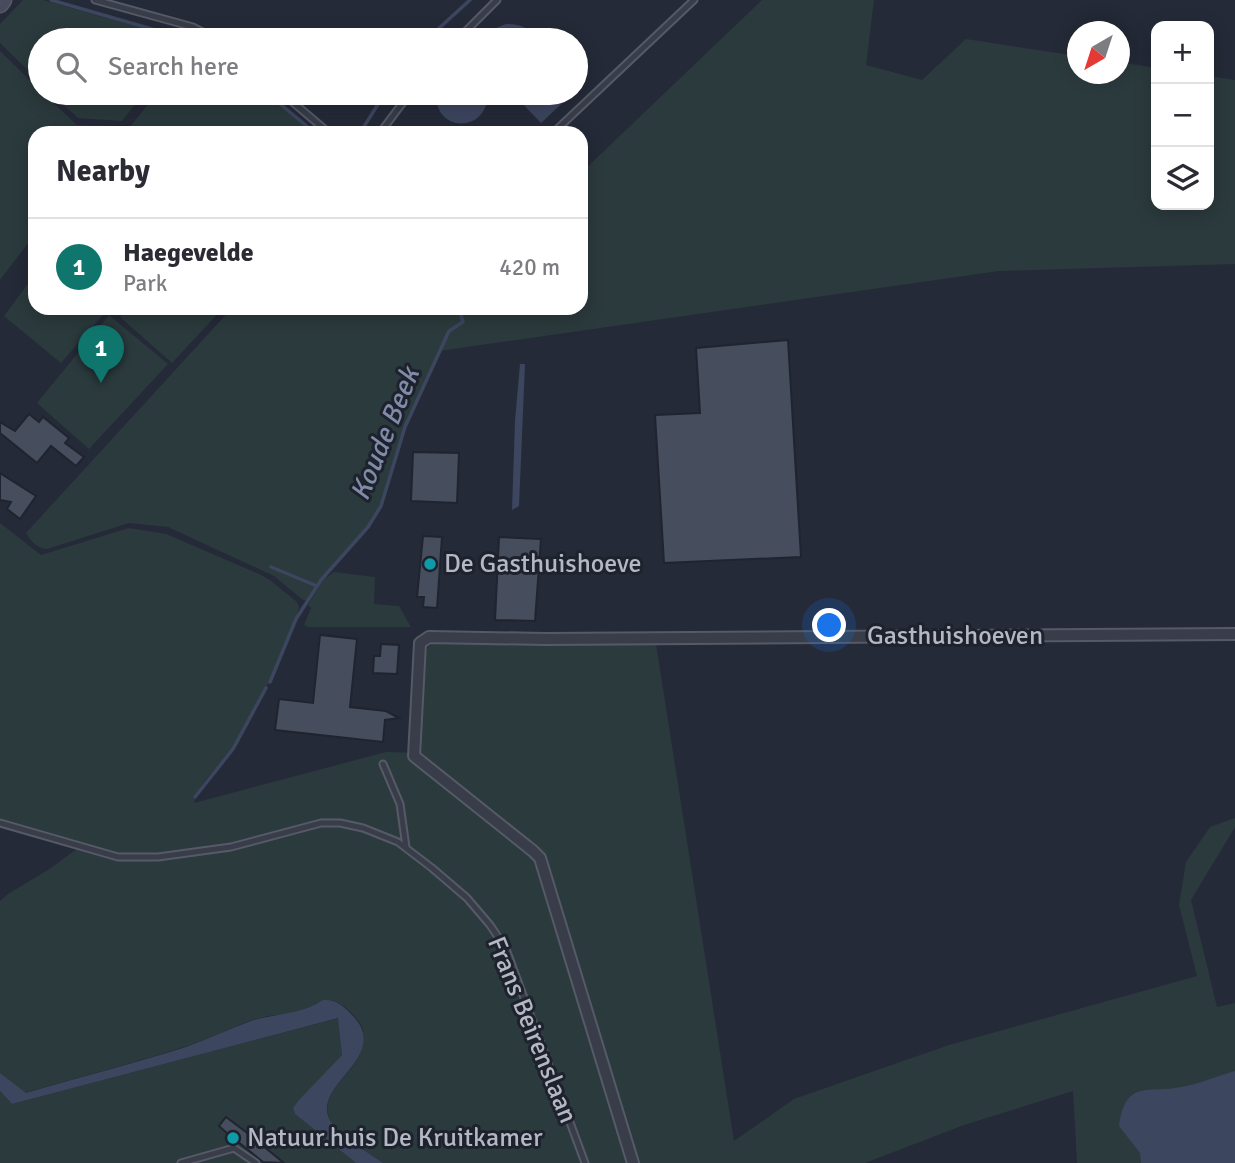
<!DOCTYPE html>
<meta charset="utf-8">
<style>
:root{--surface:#fff;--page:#f2f2f3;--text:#2b2b33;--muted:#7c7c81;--line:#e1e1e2;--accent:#0f766e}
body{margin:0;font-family:Signika,sans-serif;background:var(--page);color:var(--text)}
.controls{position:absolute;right:21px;top:21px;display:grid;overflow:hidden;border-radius:14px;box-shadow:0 4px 18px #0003}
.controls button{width:63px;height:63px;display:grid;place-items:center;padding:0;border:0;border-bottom:2px solid var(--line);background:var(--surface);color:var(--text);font:35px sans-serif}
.compass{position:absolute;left:1067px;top:21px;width:63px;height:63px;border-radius:50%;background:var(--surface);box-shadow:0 4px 18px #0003;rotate:219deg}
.you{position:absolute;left:830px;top:626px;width:24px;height:24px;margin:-18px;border:5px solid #fff;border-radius:50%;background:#1a73e8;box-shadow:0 0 0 10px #1a73e833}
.badge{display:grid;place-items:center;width:46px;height:46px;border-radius:50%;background:var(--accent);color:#fff;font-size:23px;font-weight:700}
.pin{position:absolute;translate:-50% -58px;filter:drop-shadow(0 2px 4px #0008)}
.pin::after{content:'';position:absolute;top:37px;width:24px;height:21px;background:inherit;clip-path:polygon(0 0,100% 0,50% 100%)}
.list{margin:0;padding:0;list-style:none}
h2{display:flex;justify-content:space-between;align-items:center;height:91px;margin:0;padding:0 28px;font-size:30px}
h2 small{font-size:23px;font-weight:400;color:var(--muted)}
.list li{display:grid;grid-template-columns:46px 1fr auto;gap:21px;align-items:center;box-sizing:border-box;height:98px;padding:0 28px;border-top:2px solid var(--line)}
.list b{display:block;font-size:26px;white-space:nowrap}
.list p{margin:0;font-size:23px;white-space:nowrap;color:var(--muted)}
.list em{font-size:23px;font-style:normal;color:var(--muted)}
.icon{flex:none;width:38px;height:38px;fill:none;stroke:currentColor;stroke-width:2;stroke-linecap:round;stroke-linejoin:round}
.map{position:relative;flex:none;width:1235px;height:1163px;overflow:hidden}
.search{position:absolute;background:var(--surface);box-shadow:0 4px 18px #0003;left:28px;top:28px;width:560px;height:77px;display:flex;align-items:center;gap:18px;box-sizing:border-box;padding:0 24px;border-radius:38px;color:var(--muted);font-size:26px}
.panel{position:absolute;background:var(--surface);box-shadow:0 4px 18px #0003;left:28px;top:126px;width:560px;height:189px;border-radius:21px}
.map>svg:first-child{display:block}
</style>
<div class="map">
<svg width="1235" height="1163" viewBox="0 0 1235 1163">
<rect width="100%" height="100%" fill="#252a38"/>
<path fill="#2b3a3d" d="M23,0H43L183,40H40V82L0,43V24Z
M762,0H874L866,65L922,80L966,39L1077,56L1078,74H1120V62L1156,68V205H1209V76L1235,80V264L999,271L439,351C429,378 415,403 404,430C395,454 391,486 381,507C363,542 329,567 308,600H303L274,576L168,527L129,523L47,549C36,548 31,541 26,533L232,308H581V173Z
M0,51L40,90V93H43L77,125L118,126L112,133H35V234L0,280Z
M51,93H144L122,121L78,118Z
M157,93H267L315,133H136L130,127Z
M35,250V308H109L61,363L4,316L30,281L29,258Z
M128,308H223L172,363L120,317Z
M109,315L168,364L89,449L37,403Z
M0,523L41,555L129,528L166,534L259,574L270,580L297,602L299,607L296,619C278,662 260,707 235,746C222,765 199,780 194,803L386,752L419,753L424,652L432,643L656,644L734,1141L794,1099L949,1045L1197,976L1179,905L1186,862L1210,827L1235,818V827L1191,900L1217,1007L1235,1003V1072L1179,1089L1141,1091L1140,1145L1145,1163H1077L1073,1091L964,1125L865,1163H383C368,1152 348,1142 336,1128C304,1091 371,1073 363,1030C361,1020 344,1004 334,1001C323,998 303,1012 289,1014C282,1015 275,1015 268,1016C239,1022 212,1039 184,1047C131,1064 78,1077 25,1093L0,1073V901L8,894L48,870L81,846L0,823Z
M334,572L375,577L374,604L399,606L411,627H308L304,625L311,608L308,605L323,580Z
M339,1018L342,1055L293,1108L295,1114L356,1163H0V1091L12,1104Z"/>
<path fill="#3c465f" d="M506,24C520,24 530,27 536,40H487L496,28Z
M436,93H488C488,134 434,133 436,93Z
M528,93H573L541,123L520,101Z
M520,364H525L519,506L512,510L515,421Z
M323,1000C335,999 343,1005 351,1014C394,1055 313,1084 329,1118C337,1135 368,1152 383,1163H356L295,1114L293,1108L299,1100L342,1055L338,1018L12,1104L0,1091V1073L26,1093C79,1077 133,1064 186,1047C208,1039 229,1029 251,1021C276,1013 301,1015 323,1000Z
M1235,1071V1163H1141L1140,1153L1119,1126C1126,1078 1148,1094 1181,1087C1199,1084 1217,1076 1235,1071Z"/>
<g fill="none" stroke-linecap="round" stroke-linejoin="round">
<path stroke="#3c465f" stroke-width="3.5" d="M51,0L190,40
M426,40L470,0
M267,93L315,133
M360,133L385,93
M271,567L317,586
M270,682L296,619L321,580L368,527L381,506L405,427L449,331L463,322L459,308
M195,797L233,749L266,688"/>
</g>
<path fill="#464d5c" stroke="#1f2430" stroke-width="2" d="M788,340L801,557L664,563L655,415L700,413L696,348Z
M29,414L39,422L43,417L69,438L65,443L84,457L76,466L51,446L37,463L0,433V422L15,431Z
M413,452L459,453L457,503L411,501Z
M0,473L36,496L20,519L7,509L11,502L0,500Z
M423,536L442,537L437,608L423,607L424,597H417Z
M499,537L541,539L535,621L495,620Z
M320,635L357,639L350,707L386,711L399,718L385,720L383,742L275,730L279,699L313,703Z
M381,644L399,645L397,674L373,673L374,656H380Z
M226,1117L246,1132L284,1163L263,1162L237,1141L236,1133L229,1135L219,1126Z"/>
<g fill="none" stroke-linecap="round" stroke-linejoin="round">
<g stroke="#565a67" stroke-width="9">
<path id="lane" d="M95,0L193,27L218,40
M457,40L497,0
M282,93L329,133
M380,133L410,93
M553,133L694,0
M383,764L400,804L406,847
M0,823L118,857H158L231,847L321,823H340L363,828L398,842L432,868L467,898L490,925L506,949L585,1163
M181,1163L234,1148L256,1163"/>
</g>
<g stroke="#565a67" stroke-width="14">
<path id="street" d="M633,1163L540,858L533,851L414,756L420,643L429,637L545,639L1235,634"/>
</g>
<g stroke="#565a67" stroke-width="19">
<path id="secondary" d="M0,4L3,0"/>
</g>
<use href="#lane" stroke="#383d49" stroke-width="5"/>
<use href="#street" stroke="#383d49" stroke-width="10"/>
<use href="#secondary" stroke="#474b5b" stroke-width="16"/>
</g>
<g fill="#0f9aa8" stroke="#1d222d" stroke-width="2.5">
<circle cx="430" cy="564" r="7"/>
<circle cx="233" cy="1138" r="7"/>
</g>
<g text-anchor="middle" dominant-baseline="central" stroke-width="6" stroke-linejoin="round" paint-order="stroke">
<g font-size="26" fill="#b4b7c4" stroke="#1d222d" text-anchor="start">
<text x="444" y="564">De Gasthuishoeve</text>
<text x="247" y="1138">Natuur.huis De Kruitkamer</text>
</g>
<g font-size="26" fill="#b4b7c4" stroke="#1d222d">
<text x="955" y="636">Gasthuishoeven</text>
<text transform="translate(532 1030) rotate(68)">Frans Beirenslaan</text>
</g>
<g font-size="28" font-style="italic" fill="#7f8ba9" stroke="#1d222d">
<text transform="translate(385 434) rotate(-68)">Koude Beek</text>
</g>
</g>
</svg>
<div class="controls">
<button>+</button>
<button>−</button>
<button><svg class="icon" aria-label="layers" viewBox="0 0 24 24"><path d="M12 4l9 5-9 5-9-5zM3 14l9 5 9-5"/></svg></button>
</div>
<svg class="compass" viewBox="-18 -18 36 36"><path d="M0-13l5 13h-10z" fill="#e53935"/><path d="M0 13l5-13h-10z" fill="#7c7c81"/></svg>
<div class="you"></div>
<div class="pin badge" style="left:101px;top:383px">1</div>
<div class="search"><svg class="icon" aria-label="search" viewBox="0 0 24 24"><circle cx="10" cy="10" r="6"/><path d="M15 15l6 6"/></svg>Search here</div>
<section class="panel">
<h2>Nearby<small></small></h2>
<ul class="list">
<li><span class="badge">1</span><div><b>Haegevelde</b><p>Park</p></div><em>420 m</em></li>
</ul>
</section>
</div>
